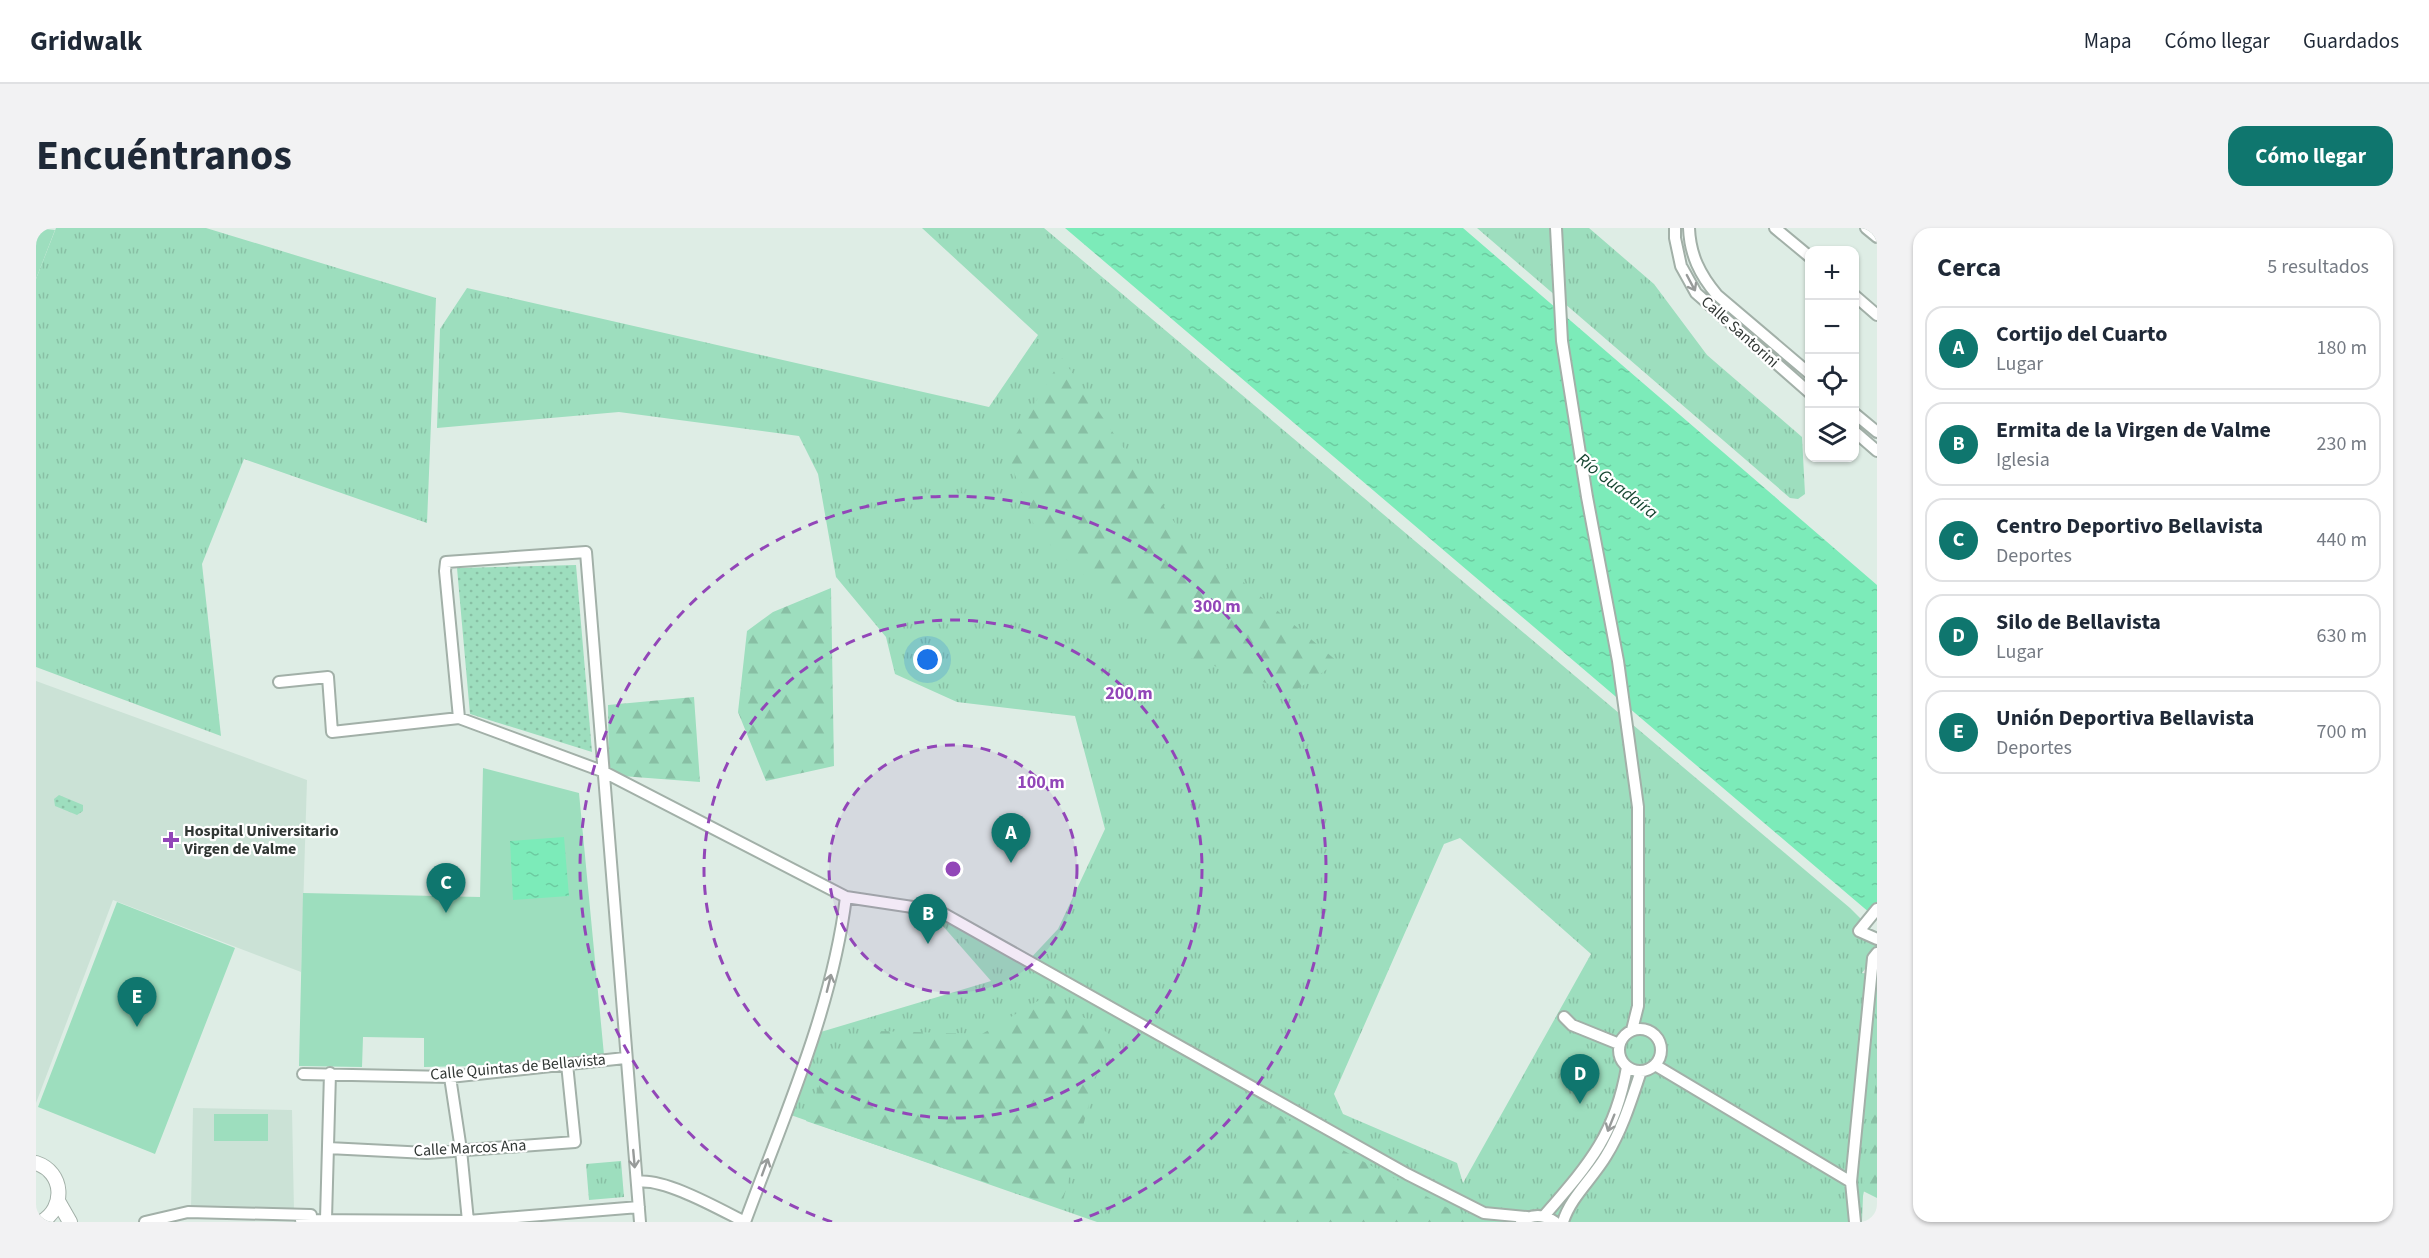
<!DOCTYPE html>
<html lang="es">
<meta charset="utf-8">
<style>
:root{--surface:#fff;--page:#f2f2f3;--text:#1f2937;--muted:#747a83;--line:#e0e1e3;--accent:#0f766e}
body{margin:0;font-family:"Source Sans 3",sans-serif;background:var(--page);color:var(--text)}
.controls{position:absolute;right:18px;top:18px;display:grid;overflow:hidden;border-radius:12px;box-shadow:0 2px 4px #0004}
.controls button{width:54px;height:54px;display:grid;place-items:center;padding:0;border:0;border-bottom:2px solid var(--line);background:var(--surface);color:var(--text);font:30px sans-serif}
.you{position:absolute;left:892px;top:432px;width:21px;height:21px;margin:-15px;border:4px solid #fff;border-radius:50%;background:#1a73e8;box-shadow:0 0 0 9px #1a73e833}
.badge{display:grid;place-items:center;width:39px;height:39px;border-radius:50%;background:var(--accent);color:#fff;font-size:20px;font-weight:700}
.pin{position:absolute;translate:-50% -50px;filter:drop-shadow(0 2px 3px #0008)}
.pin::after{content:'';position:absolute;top:32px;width:21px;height:18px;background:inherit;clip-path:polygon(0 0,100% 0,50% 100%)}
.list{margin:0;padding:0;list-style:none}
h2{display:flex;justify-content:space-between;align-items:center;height:78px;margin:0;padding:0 24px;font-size:26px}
h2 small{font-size:20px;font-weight:400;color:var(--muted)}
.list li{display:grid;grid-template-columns:39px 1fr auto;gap:18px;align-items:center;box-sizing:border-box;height:84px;margin:0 12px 12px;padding:0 12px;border:2px solid var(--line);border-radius:18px}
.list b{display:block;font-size:22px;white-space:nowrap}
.list p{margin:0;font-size:20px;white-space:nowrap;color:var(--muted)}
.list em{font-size:20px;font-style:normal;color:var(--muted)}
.icon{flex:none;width:33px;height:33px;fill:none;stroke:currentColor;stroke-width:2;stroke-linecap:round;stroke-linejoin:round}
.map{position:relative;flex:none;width:1841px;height:994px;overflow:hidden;border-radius:18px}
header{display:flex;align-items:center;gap:36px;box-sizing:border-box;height:84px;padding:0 30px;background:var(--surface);border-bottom:2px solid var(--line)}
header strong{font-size:28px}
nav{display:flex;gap:33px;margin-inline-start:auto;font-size:21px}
.intro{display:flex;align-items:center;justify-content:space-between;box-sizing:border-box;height:144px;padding:0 36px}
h1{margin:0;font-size:42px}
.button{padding:15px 27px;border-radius:18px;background:var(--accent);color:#fff;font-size:21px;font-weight:700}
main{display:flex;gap:36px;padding:0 36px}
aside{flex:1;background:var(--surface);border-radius:18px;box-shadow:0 2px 4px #0004}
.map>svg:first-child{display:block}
</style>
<header>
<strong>Gridwalk</strong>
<nav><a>Mapa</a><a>Cómo llegar</a><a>Guardados</a></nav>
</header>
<div class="intro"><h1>Encuéntranos</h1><a class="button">Cómo llegar</a></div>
<main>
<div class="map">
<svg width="1841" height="994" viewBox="0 0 1841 994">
<defs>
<pattern id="grass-tufts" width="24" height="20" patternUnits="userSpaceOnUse" patternTransform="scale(1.5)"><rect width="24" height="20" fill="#9ddebe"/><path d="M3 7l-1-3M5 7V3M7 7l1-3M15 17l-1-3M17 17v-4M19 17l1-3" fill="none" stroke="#88bfa4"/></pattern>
<pattern id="forest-firs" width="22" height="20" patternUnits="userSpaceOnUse" patternTransform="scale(1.5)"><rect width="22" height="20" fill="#9ddebe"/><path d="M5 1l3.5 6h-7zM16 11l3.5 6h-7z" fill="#88bfa4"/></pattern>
<pattern id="garden-dots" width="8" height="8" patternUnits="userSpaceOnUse" patternTransform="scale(1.5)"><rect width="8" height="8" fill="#9ddebe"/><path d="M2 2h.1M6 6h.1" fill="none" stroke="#88bfa4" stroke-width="1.8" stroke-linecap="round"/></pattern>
<pattern id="water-ripples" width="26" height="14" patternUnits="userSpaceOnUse" patternTransform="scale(1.5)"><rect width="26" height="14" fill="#7cebb9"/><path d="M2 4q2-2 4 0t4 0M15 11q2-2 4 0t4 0" fill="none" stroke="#6ccaa0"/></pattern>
</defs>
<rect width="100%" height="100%" fill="#deede5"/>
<path fill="#cbe2d6" d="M0,453L271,552L265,744L77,672L0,875Z
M157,880L256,882L258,984L155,980Z"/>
<path fill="url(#grass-tufts)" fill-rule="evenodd" d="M20,0H170L400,70L391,295L208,231L166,336L185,508L0,439V51Z
M886,0H1008L1814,680L1841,707V725L1826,745L1841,747V898L1827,968L1826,994H1061L749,885L778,806L955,753L892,681L992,733L1022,701L1069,601L1039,488L921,474L859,446L850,409L800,349L782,246L763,208L583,184L401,200L404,101L431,60L953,179L1002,107ZM1424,610L1555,726L1427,955L1421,935L1307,886L1298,866L1408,616Z
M1441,0H1553L1618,56L1671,127L1766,209L1769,266L1762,271L1754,270Z
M585,933L588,969L553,972L550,936Z"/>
<path fill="url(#forest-firs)" d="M1026,130L1141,298L1302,434L1257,464L1133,423L1001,305L970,223Z
M795,360L798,538L730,553L702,484L711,403L737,384Z
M658,469L664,554L573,547L572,477Z
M1012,767L1072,805L1025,980L770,893L787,848L841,803L946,806Z
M1841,842V970L1827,963Z
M1196,861L1437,994H1208Z"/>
<path fill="url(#garden-dots)" d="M540,337L556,524L434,486L421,340Z
M23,567L47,577V583L41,587L19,578L18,571Z"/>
<path fill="#9ddebe" d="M0,0L19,2L0,51Z
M447,540L543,565L568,827L436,838L388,839V810L327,809L326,839L263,838L267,665L444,669Z
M81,674L199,720L119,926L2,879Z
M178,886H232V913H178Z"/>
<path fill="url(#water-ripples)" d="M1029,0H1427L1841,357V691Z
M528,609L533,668L477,672L474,613Z"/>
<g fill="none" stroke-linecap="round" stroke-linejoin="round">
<g stroke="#a2b0a8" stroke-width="14">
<path id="minor" d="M1520,0L1526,113L1551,269L1582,433L1602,579V778L1596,802
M1639,0V10L1645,38L1660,65L1774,165
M1653,0C1654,27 1664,47 1681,67L1774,146
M1739,0L1774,29
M1830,0L1841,9
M1818,67L1841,87
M1818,185L1841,204
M1818,203L1841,223
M243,454L292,449L296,504L423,490L566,543L810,669L903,683L1371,946L1448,985L1491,989
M423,490L409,343L410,334L550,324L604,994
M1841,681L1823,703L1841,711
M1528,789L1536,797L1583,816
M1583 822a21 21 0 1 1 42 0a21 21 0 1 1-42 0Z
M1619,837L1815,954
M267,846L414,849L589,830
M414,849L425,922L432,993
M292,920L391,925L539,914L531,836
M601,954C627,949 683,981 709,994
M1508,988C1552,937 1579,908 1591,839
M290,991L294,845
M265,992L432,993L603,979
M1485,993C1497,986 1508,986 1519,994
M109,994L152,984L275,987
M709,994C748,888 796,782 810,669
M1527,994C1534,970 1557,950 1570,928C1586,902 1595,873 1605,843
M1819,994L1815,954L1837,730L1841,725"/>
</g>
<g stroke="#a2b0a8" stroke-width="16">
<path id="major" d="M0,935C28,944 30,980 5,994
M22,973L34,994"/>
</g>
<use href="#minor" stroke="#fff" stroke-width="10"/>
<use href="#major" stroke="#fff" stroke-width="14"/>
</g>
<defs><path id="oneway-shaft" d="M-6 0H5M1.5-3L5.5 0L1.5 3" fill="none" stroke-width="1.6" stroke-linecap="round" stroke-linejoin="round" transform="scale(1.5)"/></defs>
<g stroke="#989b9a">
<use href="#oneway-shaft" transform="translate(1655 55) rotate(62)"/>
<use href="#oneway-shaft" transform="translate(793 755) rotate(-76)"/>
<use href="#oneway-shaft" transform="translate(1575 895) rotate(112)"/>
<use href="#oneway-shaft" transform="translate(598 931) rotate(85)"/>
<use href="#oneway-shaft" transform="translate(729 939) rotate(-70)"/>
</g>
<circle cx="917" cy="641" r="124" fill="#9246b8" fill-opacity=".12"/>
<g fill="none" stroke="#9246b8" stroke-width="3" stroke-dasharray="10 8">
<circle cx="917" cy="641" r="124"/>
<circle cx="917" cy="641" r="249"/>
<path d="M796 994A373 373 0 1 1 1038 994"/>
</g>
<path fill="#9246b8" stroke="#fff" stroke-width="2" d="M132 603h6v6h6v6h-6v6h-6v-6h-6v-6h6z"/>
<g text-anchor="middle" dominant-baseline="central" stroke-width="4.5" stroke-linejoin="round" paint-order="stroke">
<g font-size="16" fill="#313734" stroke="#fff">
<text transform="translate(1704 104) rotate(42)">Calle Santorini</text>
<text transform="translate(482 839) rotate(-5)">Calle Quintas de Bellavista</text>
<text transform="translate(434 920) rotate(-3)">Calle Marcos Ana</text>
</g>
<g font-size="16" font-weight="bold" fill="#313734" stroke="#fff" text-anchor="start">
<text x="148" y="603">Hospital Universitario<tspan x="148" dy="18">Virgen de Valme</tspan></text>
</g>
<g font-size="18" font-style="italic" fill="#174632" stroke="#fff">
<text transform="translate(1581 258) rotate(37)">Río Guadaíra</text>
</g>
</g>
<circle cx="917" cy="641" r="9" fill="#9246b8" stroke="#fff" stroke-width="3"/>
<g font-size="18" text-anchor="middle" font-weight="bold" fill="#9246b8" stroke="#fff" stroke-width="4.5" stroke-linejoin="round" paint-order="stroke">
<text x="1181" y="384">300 m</text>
<text x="1093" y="471">200 m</text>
<text x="1005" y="560">100 m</text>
</g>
</svg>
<div class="controls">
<button>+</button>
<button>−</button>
<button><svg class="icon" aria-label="locate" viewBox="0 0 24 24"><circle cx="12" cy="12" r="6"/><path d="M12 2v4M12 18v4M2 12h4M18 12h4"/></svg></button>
<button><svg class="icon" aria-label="layers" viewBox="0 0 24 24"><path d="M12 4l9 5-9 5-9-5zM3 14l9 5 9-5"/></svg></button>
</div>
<div class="you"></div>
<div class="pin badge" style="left:975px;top:635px">A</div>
<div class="pin badge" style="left:892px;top:716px">B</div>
<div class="pin badge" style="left:410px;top:685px">C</div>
<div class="pin badge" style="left:1544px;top:876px">D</div>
<div class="pin badge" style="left:101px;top:799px">E</div>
</div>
<aside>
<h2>Cerca<small>5 resultados</small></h2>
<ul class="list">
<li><span class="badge">A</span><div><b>Cortijo del Cuarto</b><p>Lugar</p></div><em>180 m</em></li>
<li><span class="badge">B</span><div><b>Ermita de la Virgen de Valme</b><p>Iglesia</p></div><em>230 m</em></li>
<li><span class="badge">C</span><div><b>Centro Deportivo Bellavista</b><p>Deportes</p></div><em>440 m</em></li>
<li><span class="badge">D</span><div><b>Silo de Bellavista</b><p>Lugar</p></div><em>630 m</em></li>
<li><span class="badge">E</span><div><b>Unión Deportiva Bellavista</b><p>Deportes</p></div><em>700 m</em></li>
</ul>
</aside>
</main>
